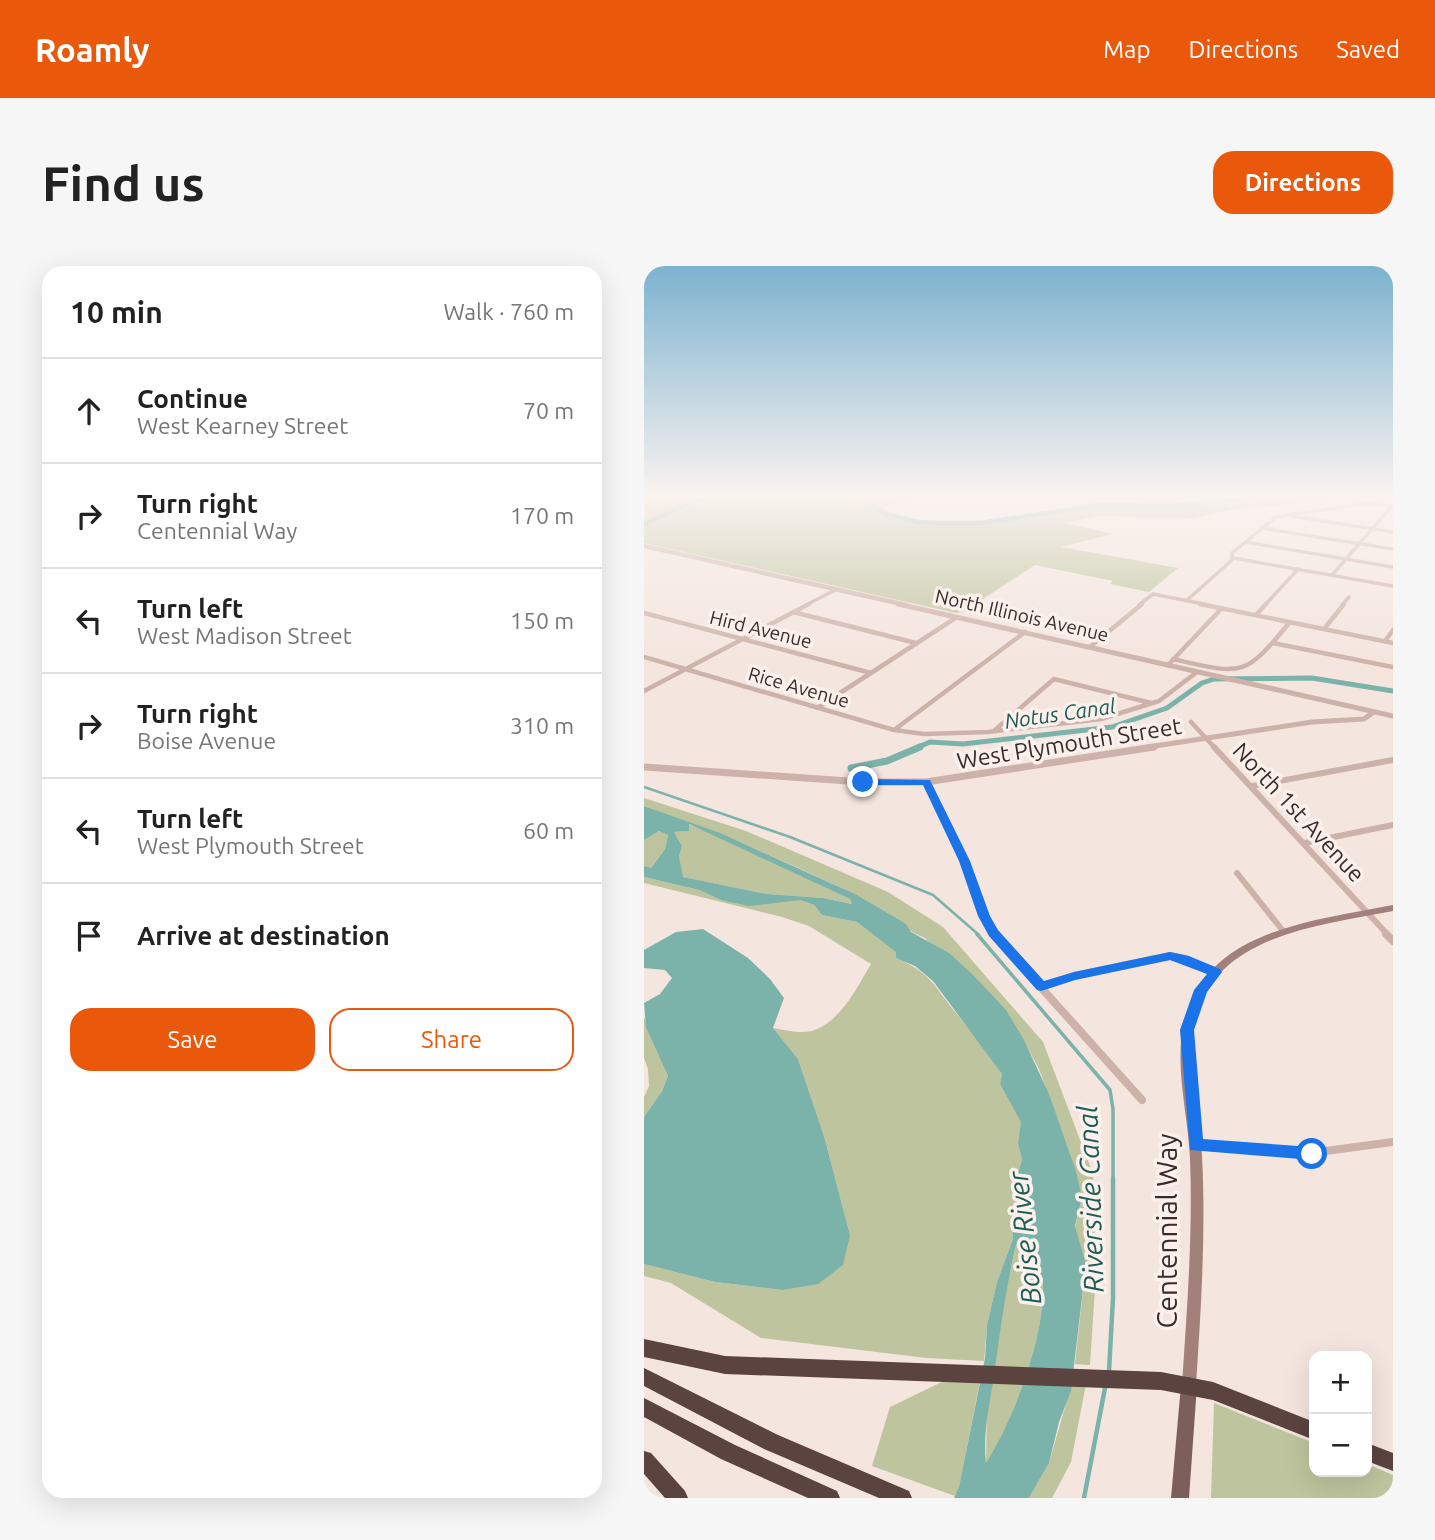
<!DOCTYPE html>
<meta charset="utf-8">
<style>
:root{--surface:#fff;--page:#f6f6f6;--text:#222;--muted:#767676;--line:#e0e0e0;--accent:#ea580c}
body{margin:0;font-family:Ubuntu,sans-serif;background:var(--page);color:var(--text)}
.controls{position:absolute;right:21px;bottom:21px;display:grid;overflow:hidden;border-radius:14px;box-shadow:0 7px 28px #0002}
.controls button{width:63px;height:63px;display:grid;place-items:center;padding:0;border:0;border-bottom:2px solid var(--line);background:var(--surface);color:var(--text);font:35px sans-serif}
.stop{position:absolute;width:21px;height:21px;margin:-16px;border:5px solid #1a73e8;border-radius:50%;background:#fff}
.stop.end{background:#1a73e8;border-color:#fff;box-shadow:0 2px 7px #0008}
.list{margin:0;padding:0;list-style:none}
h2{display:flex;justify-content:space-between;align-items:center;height:91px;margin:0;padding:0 28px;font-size:30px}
h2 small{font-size:23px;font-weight:400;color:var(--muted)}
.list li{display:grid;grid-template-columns:46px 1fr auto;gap:21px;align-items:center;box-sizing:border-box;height:105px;padding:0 28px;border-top:2px solid var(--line)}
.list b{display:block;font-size:26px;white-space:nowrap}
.list p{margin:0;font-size:23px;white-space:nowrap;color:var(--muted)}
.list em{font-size:23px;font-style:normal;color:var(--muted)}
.actions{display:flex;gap:14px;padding:21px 28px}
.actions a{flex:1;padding:16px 0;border:2px solid var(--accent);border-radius:21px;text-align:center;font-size:24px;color:var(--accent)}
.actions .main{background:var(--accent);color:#fff}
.icon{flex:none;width:38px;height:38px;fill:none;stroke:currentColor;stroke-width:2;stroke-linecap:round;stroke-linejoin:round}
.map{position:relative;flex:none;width:749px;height:1232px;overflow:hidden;border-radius:21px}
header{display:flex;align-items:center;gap:42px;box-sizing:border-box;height:98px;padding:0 35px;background:var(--accent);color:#fff}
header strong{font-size:33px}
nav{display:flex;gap:38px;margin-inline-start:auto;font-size:24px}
.intro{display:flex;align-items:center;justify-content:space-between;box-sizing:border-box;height:168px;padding:0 42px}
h1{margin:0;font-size:49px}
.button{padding:18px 32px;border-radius:21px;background:var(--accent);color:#fff;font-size:24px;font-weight:700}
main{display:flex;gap:42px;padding:0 42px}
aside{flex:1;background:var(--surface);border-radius:21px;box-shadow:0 7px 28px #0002}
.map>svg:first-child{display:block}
</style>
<header>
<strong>Roamly</strong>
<nav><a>Map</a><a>Directions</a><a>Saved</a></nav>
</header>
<div class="intro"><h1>Find us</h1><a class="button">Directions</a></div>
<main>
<aside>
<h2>10 min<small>Walk · 760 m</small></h2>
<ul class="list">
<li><svg class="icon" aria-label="ahead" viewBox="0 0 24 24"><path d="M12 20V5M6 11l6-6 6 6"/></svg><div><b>Continue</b><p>West Kearney Street</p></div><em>70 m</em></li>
<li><svg class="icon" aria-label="right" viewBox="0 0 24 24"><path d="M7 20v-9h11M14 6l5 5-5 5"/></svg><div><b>Turn right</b><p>Centennial Way</p></div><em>170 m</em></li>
<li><svg class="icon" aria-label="left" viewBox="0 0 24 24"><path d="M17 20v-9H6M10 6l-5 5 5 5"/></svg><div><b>Turn left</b><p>West Madison Street</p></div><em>150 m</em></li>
<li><svg class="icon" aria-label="right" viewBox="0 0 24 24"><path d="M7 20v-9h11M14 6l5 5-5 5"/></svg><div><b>Turn right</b><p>Boise Avenue</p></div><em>310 m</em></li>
<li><svg class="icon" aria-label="left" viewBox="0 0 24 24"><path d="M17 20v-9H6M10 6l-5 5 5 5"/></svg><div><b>Turn left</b><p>West Plymouth Street</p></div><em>60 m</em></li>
<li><svg class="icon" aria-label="arrive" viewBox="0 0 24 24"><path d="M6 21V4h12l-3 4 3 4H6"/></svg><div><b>Arrive at destination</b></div></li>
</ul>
<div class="actions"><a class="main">Save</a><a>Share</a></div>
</aside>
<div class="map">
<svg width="749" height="1232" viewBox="0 0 749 1232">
<rect width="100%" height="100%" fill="#f4e5de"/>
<path fill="#bec49d" d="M1,229H279L237,241C285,276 403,241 461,237C482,236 504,240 525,239C546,237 567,233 588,231C626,226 666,229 705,229L632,240L591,243L549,252L455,250L420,257L469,268L417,281L534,302L505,326L466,318L469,315L391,299L319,346L312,347L0,277Z
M0,532L102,565L244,626L299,661L399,776L449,908L452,1007L446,1099L431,1098L442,998L431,962L438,932L424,882L395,803L380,775L281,672C254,661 234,640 208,627C140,594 71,565 0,540Z
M44,558L72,569L206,633L208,638L179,632L123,628L38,611L35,591L38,580L30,566L45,565Z
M15,565L24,569L21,583L6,603L0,600V574Z
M0,611L55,624L77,634H156L170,639L178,649L213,656L253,686L252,692C287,707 289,719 312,747C328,767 344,786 358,808L356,818L378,856L374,878L378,894L374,906L376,928L369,947V973L353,1016L343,1059L340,1095L282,1092L117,1072L27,1017L0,1010V998L71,1016L138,1024L206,969L180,870L154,793L129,762C141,764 156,768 168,765C197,756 213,721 227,698L165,660L138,651L0,617Z
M0,751L24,810L18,825L0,851V831L5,820L4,803L0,792Z
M378,972C389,980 388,986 392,999C394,1007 400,1016 399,1024C399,1076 369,1155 342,1198L343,1141L352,1097L354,1064L372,979Z
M302,1114L336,1115L315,1222L311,1230L228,1200L246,1141Z
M428,1117L442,1118L427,1196L408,1232H385L405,1197Z
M570,1137L670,1177V1206H723V1198L749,1209V1232H567Z"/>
<path fill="#7bb2aa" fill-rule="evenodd" d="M0,540L76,567L211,628L262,658L267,666L305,687L329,709L362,744L380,774L405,828L432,905L438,932L431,960L442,998L427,1125L415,1156L405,1197L385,1232H310L315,1221L341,1092L343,1059L353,1016L369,973V947L376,928L374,906L378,894L374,878L377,856L356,818L358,808L289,715L271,700L252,692V686L213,656L178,649L170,639L156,634L105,640L77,634L55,624L0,611V600L7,602L21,583L24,569L15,565L0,574ZM45,558L206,633L208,638L179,632L123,628L39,611L35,591L38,580L30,566L45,565ZM378,972C389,981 388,986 392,999C394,1007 400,1016 399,1024C399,1075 369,1155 342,1197C338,1162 348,1130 352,1096C357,1056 363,1018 372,979Z
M59,663L104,692L126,713L140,732L129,762L154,793L180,870L206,969L199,999L174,1018L138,1024L71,1016L0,998V851L18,825L24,810L2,761L0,737L16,728L28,712L21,704L0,702V684L32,666Z"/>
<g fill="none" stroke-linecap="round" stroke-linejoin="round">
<path stroke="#7bb2aa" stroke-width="2.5" d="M0,521L146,571L289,629L335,669"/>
<path stroke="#7bb2aa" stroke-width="3.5" d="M333,668L466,824L469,843V914"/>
<path stroke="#7bb2aa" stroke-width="4.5" d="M465,1105L469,1032V912
M440,1232L461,1122"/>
<path stroke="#7bb2aa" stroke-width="4.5" d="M210,229L242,248L275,256L296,257H337L455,239L530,240L632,229
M0,258L48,236L76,229"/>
<path stroke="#7bb2aa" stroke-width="5" d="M272,482L286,476L319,478L468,461L523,442L558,417L570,413L668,412L749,425"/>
<path stroke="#7bb2aa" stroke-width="7" d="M207,502L243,495L276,481"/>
<path stroke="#cdb2a9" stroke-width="3.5" d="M647,250L749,266
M617,262L749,283
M601,276L749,301
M589,292L749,320
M688,309L748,240
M542,335L588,294V287L632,251L724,237L749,240
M162,339L193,323
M495,339L509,328L565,339
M621,339L654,303
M698,339L705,331"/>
<path stroke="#cdb2a9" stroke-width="4.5" d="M556,338L749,377
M149,346L272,377
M0,347L227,407
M612,349L622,338
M680,363L700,338
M741,375L749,364
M629,377L749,401
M446,381L498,338
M0,391L250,464L280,468L344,466L457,453L515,435L553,406
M529,393C599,409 600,412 646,356
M524,399L578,342
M0,425L165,338
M173,442L313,351
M547,456L571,482
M250,464L381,366
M351,464L410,413L507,437"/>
<path stroke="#cdb2a9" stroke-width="6" d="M570,481L744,669
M282,516L320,595L333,635L351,669
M608,520L749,494
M660,577L749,559
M593,607L639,665"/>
<path stroke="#cdb2a9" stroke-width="8" d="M349,668L498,834
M742,668L749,675
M397,721L430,710L526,690L541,693L571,707
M551,879L674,886L749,876"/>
<path stroke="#cdb2a9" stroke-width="4.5" d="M0,280L262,339"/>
<path stroke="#cdb2a9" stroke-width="5" d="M254,338L749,450
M498,482L668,456L720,453L730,446"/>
<path stroke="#cdb2a9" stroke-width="7" d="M0,501L219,516H282L510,481"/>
<path fill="#a1817a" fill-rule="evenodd" d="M749,639V645C667,661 552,671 548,779C546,816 556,853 558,890C562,966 557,1043 552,1119L550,1124L545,1126L540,1124L538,1119C543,1043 549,967 546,892C544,853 534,814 537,776C547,665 663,656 749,639Z"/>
<path fill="#7c5f5a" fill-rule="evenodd" d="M545,1111L551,1113L553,1119L545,1232H527L537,1119L539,1113Z"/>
<path fill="#5b4340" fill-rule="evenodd" d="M0,1073L81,1090L517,1106L569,1116L670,1156V1174L569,1134L517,1124L81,1108L0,1091Z
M0,1102L134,1169L265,1225L268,1232H235L120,1183L0,1120Z
M0,1132L91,1179L193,1225L196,1232H164L77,1193L0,1151Z
M723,1177L749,1187V1205L723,1195Z
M0,1185L7,1187L41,1225L44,1232H21L0,1208Z"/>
</g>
<linearGradient id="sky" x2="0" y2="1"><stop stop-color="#7cb3cf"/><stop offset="0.57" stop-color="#faf3f0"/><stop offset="1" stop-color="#faf3f0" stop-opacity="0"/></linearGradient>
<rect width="749" height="402" fill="url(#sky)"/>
<path fill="#1a73e8" d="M219,513L286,514L326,595L346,650L354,664L400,715L430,706L526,686L545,690L576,703L578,706L563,726L550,764L559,873L668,881L676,888L674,892L668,894L546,884L536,764L550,724L563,708L526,694L431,714L397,725L393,724L345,670L334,650L315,595L279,519H215L214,516Z"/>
<g text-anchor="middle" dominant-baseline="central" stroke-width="7" stroke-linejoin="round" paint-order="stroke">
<g font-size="19" fill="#392b29" stroke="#fbf0eb">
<text transform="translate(378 349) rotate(13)">North Illinois Avenue</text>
<text transform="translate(117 363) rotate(14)">Hird Avenue</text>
<text transform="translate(155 421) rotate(16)">Rice Avenue</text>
</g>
<g font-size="21" font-style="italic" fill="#1c5d55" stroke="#fbf0eb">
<text transform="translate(416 447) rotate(-8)">Notus Canal</text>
</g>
<g font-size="23" fill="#392b29" stroke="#fbf0eb">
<text transform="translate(425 477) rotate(-9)">West Plymouth Street</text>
<text transform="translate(655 546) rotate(47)">North 1st Avenue</text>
</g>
<g font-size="28" font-style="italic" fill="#1c5d55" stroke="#fbf0eb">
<text transform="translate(446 933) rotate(-92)">Riverside Canal</text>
<text transform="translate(380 972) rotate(-96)">Boise River</text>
</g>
<g font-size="28" fill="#392b29" stroke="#fbf0eb">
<text transform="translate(522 965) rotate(-90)">Centennial Way</text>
</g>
</g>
</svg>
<div class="controls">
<button>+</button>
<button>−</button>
</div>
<div class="stop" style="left:668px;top:888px"></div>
<div class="stop end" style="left:219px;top:516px"></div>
</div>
</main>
